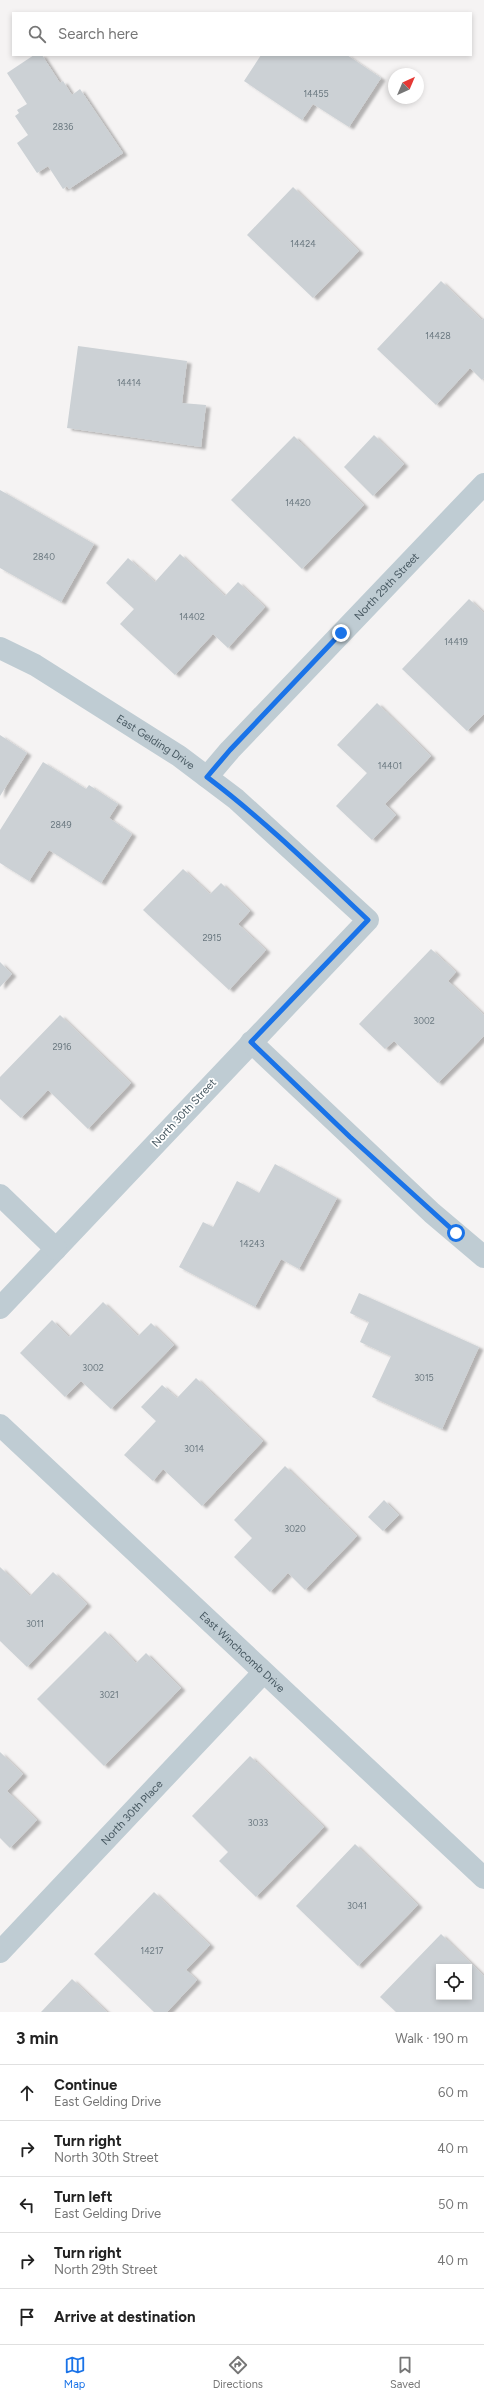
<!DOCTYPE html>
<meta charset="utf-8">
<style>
:root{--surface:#fff;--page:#f6f6f6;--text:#222;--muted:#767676;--line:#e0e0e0;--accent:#1a73e8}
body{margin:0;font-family:Figtree,sans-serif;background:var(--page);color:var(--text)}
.controls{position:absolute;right:12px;bottom:12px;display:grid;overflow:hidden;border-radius:0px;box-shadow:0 2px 6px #0003}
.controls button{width:36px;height:36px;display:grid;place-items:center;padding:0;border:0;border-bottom:1px solid var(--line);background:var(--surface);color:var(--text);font:20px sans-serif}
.compass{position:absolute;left:388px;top:68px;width:36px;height:36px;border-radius:50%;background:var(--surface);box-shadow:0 2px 6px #0003;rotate:44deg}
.stop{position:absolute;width:12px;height:12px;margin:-9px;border:3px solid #1a73e8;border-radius:50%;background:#fff}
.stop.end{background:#1a73e8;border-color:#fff;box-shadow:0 1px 4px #0008}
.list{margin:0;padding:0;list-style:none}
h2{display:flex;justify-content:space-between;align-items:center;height:52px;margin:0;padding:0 16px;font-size:17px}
h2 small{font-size:13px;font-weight:400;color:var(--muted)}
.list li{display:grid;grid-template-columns:26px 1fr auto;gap:12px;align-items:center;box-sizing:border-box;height:56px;padding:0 16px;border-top:1px solid var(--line)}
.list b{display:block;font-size:15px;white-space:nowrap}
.list p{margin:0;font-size:13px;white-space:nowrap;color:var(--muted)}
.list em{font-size:13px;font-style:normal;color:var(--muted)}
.icon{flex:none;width:22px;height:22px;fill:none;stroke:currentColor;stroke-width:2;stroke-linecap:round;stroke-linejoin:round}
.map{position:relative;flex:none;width:484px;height:2012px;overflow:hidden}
.search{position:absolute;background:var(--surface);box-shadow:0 2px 6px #0003;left:12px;right:12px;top:12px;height:44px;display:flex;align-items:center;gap:10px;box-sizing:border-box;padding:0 14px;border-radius:0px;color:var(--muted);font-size:15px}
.sheet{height:332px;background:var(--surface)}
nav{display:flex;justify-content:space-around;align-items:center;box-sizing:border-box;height:56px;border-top:1px solid var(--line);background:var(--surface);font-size:11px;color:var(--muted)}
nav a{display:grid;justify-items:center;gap:2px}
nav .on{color:var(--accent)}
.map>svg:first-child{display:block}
</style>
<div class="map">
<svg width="484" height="2012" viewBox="0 0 484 2012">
<defs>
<filter id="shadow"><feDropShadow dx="4.5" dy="2.5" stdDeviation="1" flood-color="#0004"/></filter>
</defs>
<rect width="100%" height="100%" fill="#f5f3f3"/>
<path fill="#ccd1d5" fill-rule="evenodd" filter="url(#shadow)" d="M34,55H42L60,83L63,81L72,95L80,89L123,153L69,189L67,186L63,189L48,166L37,173L17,143L28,135L15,116L19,113L17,110L27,104L7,73Z
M261,55H347L381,78L349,127L313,104L302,120L244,81Z
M293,187L359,251L313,298L247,235Z
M441,281L482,320L484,318V378L482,380L470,368L436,405L377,349Z
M78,346L187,361L182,403L206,405L201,447L67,428Z
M374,435L404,464L373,496L344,467Z
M294,436L364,505L302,569L231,500Z
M0,490L94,544L61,602L0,568Z
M180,554L225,596L238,582L265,607L228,648L213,634L175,675L120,624L134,609L106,583L128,558L155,582Z
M469,599L484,613V714L467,731L402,669Z
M377,703L431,756L385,804L396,815L372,840L336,806L367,773L337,745Z
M0,735L27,753L0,796Z
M43,762L86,789L89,785L118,804L109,818L132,834L101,883L49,850L29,881L0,863V830Z
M183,869L210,894L221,883L250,911L238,924L266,950L229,990L143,910Z
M431,949L456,972L448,981L484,1015V1036L438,1083L394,1041L385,1049L359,1024Z
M0,962L12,974L0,987Z
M60,1015L131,1083L88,1129L48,1090L21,1118L0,1099V1077Z
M275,1164L337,1198L299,1269L281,1259L255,1307L179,1267L203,1222L213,1227L237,1181L259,1193Z
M359,1293L479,1347L442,1429L372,1397L391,1356L360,1342L369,1322L350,1313Z
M103,1302L138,1336L151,1323L174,1345L111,1409L81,1381L65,1397L20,1353L52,1320L69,1337Z
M196,1378L263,1441L202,1506L163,1469L153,1481L124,1455L156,1421L141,1407L162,1385L177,1398Z
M285,1466L357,1536L305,1590L288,1573L270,1592L234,1557L252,1538L234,1520Z
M384,1500L399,1515L383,1531L368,1517Z
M0,1567L30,1596L53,1572L87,1604L27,1667L0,1641Z
M105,1631L136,1663L146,1653L181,1688L104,1766L37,1699Z
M0,1752L23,1774L7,1791L37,1820L10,1848L0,1838Z
M250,1756L324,1827L256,1897L219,1861L228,1852L192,1816Z
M355,1844L418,1905L358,1966L296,1906Z
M154,1892L210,1945L186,1970L197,1980L167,2012H154L94,1954Z
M441,1934L484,1976V2012H396L380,1997ZM439,1967H469V1997H439Z
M72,1979L107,2012H41Z"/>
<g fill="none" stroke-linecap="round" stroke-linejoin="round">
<g stroke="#bfccd3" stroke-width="22">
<path id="s1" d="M0,648L35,665L179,756L236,799L368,920L0,1308"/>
<path id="s2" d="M207,777L230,750L484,484"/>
<path d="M251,1042L432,1213L484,1257"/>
<path d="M0,1195L56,1249"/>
<path id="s3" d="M0,1425L484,1878"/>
<path id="s4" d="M0,1952L263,1673"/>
</g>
</g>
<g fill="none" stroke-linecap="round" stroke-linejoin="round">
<path stroke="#1a73e8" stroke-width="5" d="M341,633L230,750L207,777C264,820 316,871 368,920L251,1042L350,1137L456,1233"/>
</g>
<g text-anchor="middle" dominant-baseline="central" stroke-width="3.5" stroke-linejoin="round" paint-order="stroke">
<g font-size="9" fill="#69777f">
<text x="316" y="93">14455</text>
<text x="63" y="126">2836</text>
<text x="303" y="243">14424</text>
<text x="438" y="335">14428</text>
<text x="129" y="382">14414</text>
<text x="298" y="502">14420</text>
<text x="44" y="556">2840</text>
<text x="192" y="616">14402</text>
<text x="456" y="641">14419</text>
<text x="390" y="765">14401</text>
<text x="61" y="824">2849</text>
<text x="212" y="937">2915</text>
<text x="424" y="1020">3002</text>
<text x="62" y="1046">2916</text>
<text x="252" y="1243">14243</text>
<text x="93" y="1367">3002</text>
<text x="424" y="1377">3015</text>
<text x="194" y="1448">3014</text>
<text x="295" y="1528">3020</text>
<text x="35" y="1623">3011</text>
<text x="109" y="1694">3021</text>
<text x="258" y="1822">3033</text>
<text x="357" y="1905">3041</text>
<text x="152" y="1950">14217</text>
</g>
<g font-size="11" fill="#485962" stroke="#fff">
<text stroke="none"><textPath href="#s2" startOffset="262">North 29th Street</textPath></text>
<text stroke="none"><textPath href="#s1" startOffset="182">East Gelding Drive</textPath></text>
<text transform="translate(184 1113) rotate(-47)">North 30th Street</text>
<text stroke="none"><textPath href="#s3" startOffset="332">East Winchcomb Drive</textPath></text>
<text stroke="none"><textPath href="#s4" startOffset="192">North 30th Place</textPath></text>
</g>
</g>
</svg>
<div class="controls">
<button><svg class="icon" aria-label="locate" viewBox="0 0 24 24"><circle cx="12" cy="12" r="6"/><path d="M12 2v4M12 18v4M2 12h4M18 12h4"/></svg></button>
</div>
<svg class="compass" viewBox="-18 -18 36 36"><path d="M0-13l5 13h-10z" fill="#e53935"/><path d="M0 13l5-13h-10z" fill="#767676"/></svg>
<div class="stop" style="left:456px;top:1233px"></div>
<div class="stop end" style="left:341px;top:633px"></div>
<div class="search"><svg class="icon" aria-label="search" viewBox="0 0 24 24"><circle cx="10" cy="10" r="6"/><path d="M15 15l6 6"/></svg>Search here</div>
</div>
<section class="sheet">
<h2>3 min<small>Walk · 190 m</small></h2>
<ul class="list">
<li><svg class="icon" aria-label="ahead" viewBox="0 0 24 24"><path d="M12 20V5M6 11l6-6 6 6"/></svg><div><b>Continue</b><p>East Gelding Drive</p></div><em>60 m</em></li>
<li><svg class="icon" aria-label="right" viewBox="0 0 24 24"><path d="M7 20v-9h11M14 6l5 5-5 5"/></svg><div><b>Turn right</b><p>North 30th Street</p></div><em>40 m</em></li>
<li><svg class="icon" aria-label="left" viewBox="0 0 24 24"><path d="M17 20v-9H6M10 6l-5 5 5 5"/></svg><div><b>Turn left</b><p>East Gelding Drive</p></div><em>50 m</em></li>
<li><svg class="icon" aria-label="right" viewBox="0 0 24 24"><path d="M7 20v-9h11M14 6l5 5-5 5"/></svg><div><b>Turn right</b><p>North 29th Street</p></div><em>40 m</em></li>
<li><svg class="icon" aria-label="arrive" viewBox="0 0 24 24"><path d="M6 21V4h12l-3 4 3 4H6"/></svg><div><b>Arrive at destination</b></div></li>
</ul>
</section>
<nav>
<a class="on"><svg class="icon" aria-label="map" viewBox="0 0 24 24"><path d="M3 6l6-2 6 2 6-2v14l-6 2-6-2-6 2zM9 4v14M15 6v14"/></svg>Map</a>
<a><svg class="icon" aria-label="directions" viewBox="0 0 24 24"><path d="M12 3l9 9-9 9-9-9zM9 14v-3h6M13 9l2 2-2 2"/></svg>Directions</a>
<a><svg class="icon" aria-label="saved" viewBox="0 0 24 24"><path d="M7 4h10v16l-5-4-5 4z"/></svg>Saved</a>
</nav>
